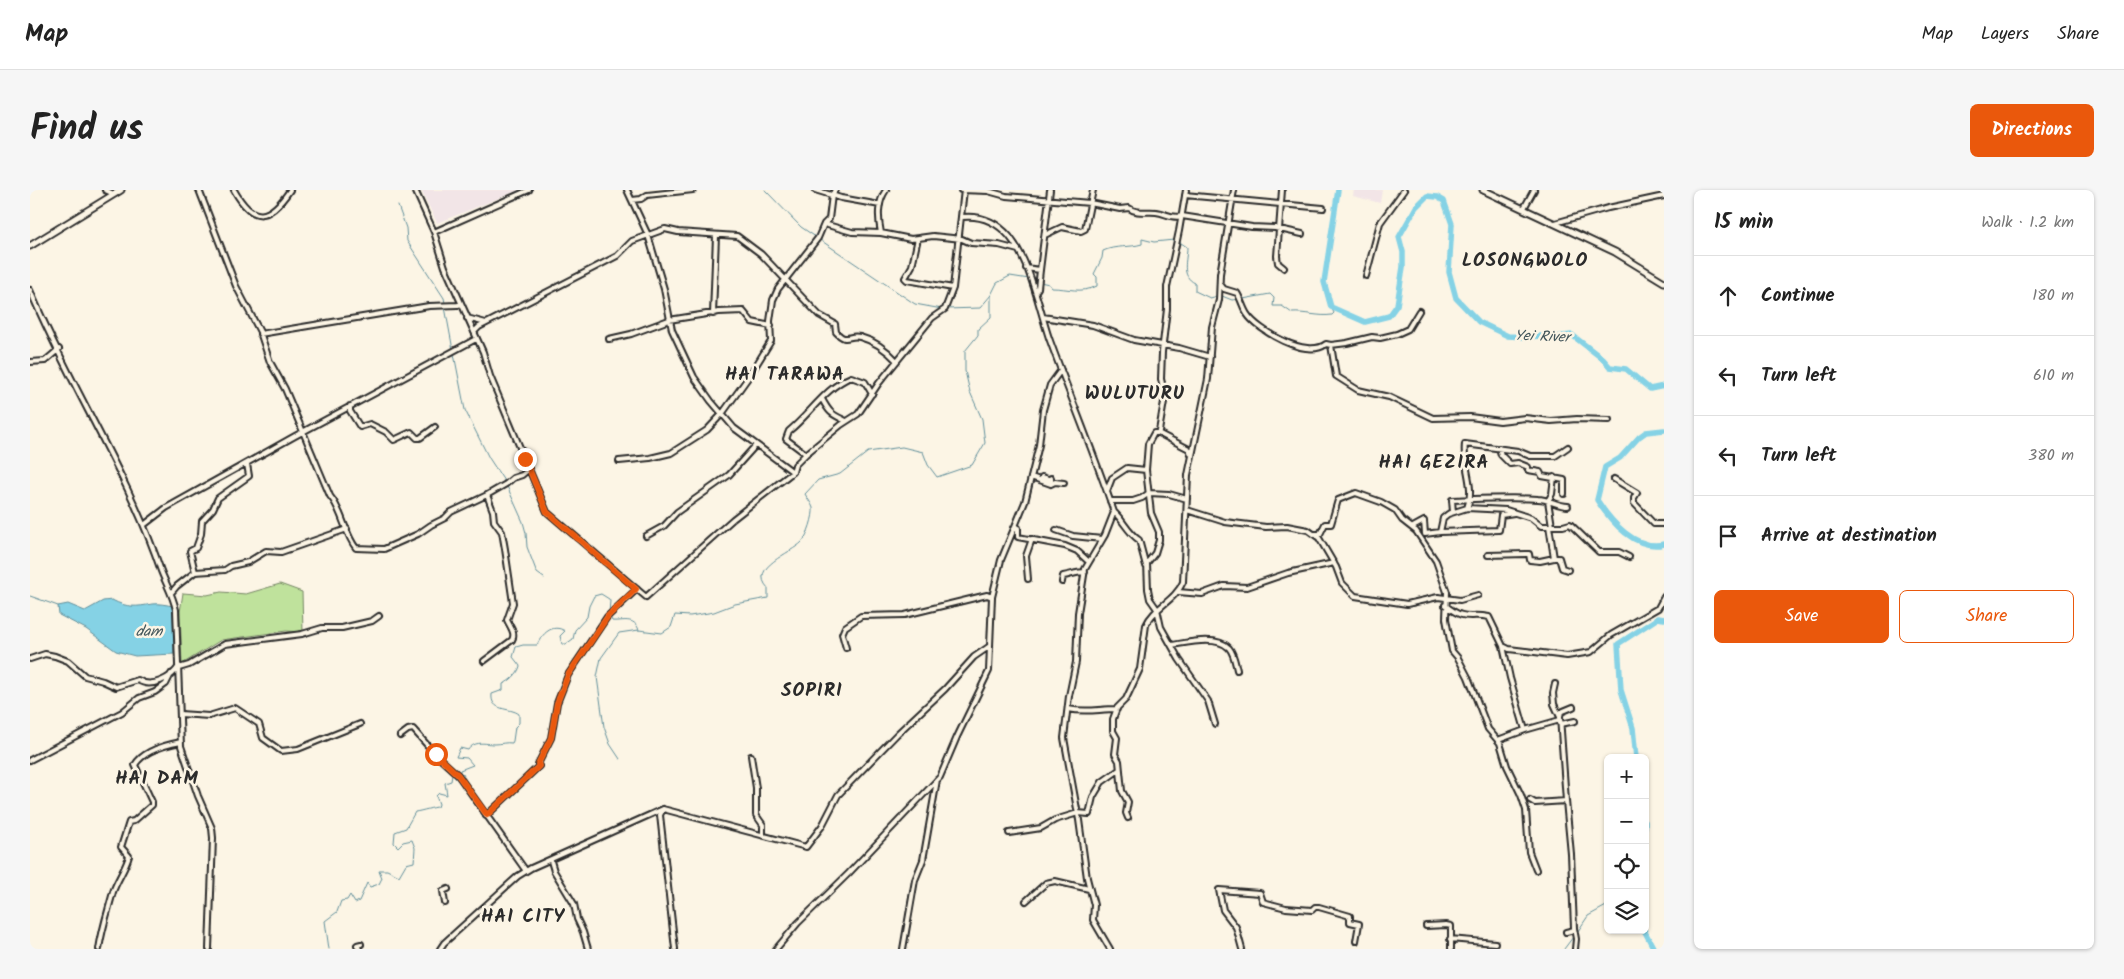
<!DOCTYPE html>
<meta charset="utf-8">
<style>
:root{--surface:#fff;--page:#f6f6f6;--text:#222;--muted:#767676;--line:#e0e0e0;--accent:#ea580c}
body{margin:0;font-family:Kalam,sans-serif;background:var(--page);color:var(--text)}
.controls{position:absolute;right:15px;bottom:15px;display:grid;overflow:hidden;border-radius:8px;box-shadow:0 1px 4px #0004}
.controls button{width:45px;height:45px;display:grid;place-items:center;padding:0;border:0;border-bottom:1px solid var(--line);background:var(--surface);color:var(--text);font:25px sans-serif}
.stop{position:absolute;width:15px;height:15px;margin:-11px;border:4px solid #ea580c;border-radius:50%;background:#fff}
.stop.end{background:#ea580c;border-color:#fff;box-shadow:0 1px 5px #0008}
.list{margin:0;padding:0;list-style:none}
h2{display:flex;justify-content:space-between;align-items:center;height:65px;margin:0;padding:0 20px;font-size:21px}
h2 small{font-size:16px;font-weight:400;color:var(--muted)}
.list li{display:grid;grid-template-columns:32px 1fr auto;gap:15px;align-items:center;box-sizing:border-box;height:80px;padding:0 20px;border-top:1px solid var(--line)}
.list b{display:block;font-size:19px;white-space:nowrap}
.list em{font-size:16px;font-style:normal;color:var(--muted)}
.actions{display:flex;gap:10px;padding:15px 20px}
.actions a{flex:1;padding:11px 0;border:1px solid var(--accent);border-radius:8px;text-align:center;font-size:18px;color:var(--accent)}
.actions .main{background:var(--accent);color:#fff}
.icon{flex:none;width:28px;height:28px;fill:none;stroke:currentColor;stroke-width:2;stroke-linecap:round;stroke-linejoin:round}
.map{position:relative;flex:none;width:1634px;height:759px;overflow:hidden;border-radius:8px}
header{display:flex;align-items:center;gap:30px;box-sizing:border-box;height:70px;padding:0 25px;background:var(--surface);border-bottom:1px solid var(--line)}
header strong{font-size:24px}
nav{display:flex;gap:28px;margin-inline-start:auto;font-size:18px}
.intro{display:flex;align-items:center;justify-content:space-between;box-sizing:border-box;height:120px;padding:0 30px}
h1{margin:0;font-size:35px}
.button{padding:12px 22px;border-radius:8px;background:var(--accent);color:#fff;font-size:18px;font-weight:700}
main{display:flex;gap:30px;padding:0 30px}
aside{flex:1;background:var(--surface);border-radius:8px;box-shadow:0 1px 4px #0004}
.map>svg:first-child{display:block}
</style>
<header>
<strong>Map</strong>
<nav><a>Map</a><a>Layers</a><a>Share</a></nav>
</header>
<div class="intro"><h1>Find us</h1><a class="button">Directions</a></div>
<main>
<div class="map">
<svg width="1634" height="759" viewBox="0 0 1634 759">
<rect width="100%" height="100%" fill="#fcf5e5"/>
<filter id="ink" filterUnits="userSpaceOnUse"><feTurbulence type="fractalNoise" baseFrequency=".02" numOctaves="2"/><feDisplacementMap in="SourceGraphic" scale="10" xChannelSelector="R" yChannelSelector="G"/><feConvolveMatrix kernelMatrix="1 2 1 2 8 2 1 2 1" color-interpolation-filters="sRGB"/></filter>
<g filter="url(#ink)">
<path fill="#f2e5e7" d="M391,0H489L407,33Z
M1324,0H1352L1350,13L1323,6Z"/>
<path fill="#bfe29c" stroke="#758664" d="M250,394L272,402L273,442L256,441L191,450L152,474L150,422L153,403L177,405L191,402L216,404Z"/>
<path fill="#85d2e5" stroke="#618f9b" d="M82,410C97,418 107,417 122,414C129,413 137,415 143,416L144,464L105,466L86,461L56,439L29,425L28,416L38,414L55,421L73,411Z"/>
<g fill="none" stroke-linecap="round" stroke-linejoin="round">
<path stroke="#618f9b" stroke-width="1" d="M735,0L771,37L885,114L912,119
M368,16L376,38L377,51L414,108L415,113
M1148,51L1157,57C1157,70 1150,86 1165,93V101L1180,108L1188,106
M1010,92L1019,94L1022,98C1038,98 1051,104 1067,96V87L1064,84L1072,68L1073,61C1086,55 1099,58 1112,54V49L1124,52L1144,50
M1192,106L1202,110L1209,109
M1213,109L1240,104L1244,108L1243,116H1252L1262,123C1275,122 1289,127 1302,125L1304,123L1301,117
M415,117L423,160
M916,119L950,118L961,105L967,93L980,86L999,89
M424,164L435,220L459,268L476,294L493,332L496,343L497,357L507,383L514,388
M0,406L28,416
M580,427L582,431C593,432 604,426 609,440
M590,569L580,554L574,537L567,487L571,468L589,443L609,440L632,443L641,437L645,425L660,426L684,422L705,414L738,408V398C718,377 762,363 772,352C778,345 784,326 783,318C782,314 777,308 775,304L788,290L810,284L838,262L872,257L893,262L898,275L907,287L942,275L955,253L952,229L940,202L935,181V161L948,145V139L961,127V105
M433,589L434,584L430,583V580L443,575L437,568L426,567L430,558L438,560C445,550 455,554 465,554C471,554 476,552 482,553L483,551L485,537L489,533V524C480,517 460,522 462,504L473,500V494C480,491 488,484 490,476L483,467L486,457L493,455H507C512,444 522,433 535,441L530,446L532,454H536L543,449L545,440L557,427L559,416L564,406L571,404L579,409L580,411L579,423
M1546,744L1558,726L1578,715
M299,759L295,731L307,722L311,711L317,710L320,705L325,713L329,711L337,693L340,697L349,694L352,688L349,680H357L369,686L376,674L384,672L385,658L382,650L373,652L368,657L364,653L365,642L376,638L385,622C392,621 404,617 408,617L409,614L406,606L409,603L417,605L415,593L421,591L422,585L429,591
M1534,759L1543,747"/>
<path stroke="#85d2e5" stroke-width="5.5" d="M1308,0L1294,92L1301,117L1335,132L1359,126L1367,115L1373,77V62L1369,47L1386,17L1397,6L1407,7L1414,11L1422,34L1419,82L1426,108L1449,132L1478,146L1495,147L1510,146L1518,148L1542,145L1573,169L1580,177L1596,179L1620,199L1634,196
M1634,240L1616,242L1609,247L1590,268L1575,277L1567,310C1581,332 1606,361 1634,354
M1606,568L1603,538L1591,500L1588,454L1628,428L1634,429
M1615,632V637
M1614,740L1624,759"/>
<g stroke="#2b2b2b" stroke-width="8">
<path id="minor" d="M75,0L84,4
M169,0L206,96L230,142L240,172L255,199L300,306C313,321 314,343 326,358L354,359L388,344L401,335L415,328L421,322L457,305
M204,0C223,34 239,31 260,0
M385,0L404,42L415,77L453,162L460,186L517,322L616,407L703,329L763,282L765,275L776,264L811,235L828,224L849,193L902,128L915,119L923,98L934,0
M597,0L618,45L634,99L642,140L664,187L681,211L704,238L763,282
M785,0L811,8L850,15
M931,0L958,1L976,6L1060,13L1090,19L1099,18C1106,24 1117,21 1126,22C1136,23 1141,29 1152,26L1222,37L1245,38L1272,44
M1156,0L1149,41L1137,97V119L1132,162L1131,189L1135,206L1129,241L1128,243H1124L1118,254L1116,280L1121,323L1129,342V350L1125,363L1117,373L1118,399L1120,409L1127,419L1131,437L1149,469L1178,511L1185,534
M1252,0L1247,66L1248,73L1254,78
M1155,5L1293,18
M602,10L611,9L617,5L663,0
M1494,18L1504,0
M932,27C951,25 966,31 979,46C1001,73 1008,115 1019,148C1040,206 1064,263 1084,322L1075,345L1055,379L1048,423L1046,472L1039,506L1034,548L1049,630L1057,688L1064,715L1063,730L1080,759
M1525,33L1578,18L1634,6
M794,34L822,42L851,43L881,49L903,46L932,49L941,53L969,55L988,60
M404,42L499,0
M851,43C848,28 847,13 856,0
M1015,45L1032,37L1051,41L1055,39L1063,0
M888,48L882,76L875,88L877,90L923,98
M996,78L1010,80L1020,0
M1336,86L1350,33L1374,0
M1190,94L1194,99L1207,103C1211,109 1213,118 1217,124C1228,141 1277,169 1296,154L1301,155L1306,186L1328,200L1359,207L1403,228L1440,227L1470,231L1495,228L1521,231L1547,229L1579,230
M0,100C39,195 98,283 131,381C136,394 143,405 146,420L151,556L168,606L182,638L183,648L179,759
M1006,101L1008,98L1010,80
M683,124L686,46
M1013,127L1063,135L1104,150L1149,158L1180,167
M437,128L456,133
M444,142L449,137L587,66L602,51L635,39L648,42L707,46L731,64L789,125L805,134L806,142C817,154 818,144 830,147C845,151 857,160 867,171
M230,144L399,116L428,115L431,114
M579,149L601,144L639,130L689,122L713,121L722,132L741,136
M1301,155L1317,153L1342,147L1350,148L1367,144L1378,139L1389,121
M0,172L15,171L29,159
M792,209C800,224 802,224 816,231
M320,216V221L330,237L340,234L356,242L364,250L381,242L387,248H390L405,237
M1128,243L1159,259L1161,264
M1469,258L1471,265L1480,274L1488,273L1498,277V280L1510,282L1512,286L1534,290V304
M776,264L756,249L759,241C780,224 796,197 821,187L835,192L842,204
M589,271L620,268L641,263L677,240L692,224L720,185L741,151L740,131L743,110L748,99L788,48L794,34L799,29L802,5L805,0
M1001,287L1021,294V288
M1012,287L1021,290
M1584,289L1607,303L1604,308V313L1624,334H1634
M1021,294L1025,292L1034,293
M1077,301L1082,288L1097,278L1116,280
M1080,311H1103L1112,308L1119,303L1139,304L1157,309
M1437,318C1446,297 1432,275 1435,254L1488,261L1500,266H1525L1538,257
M1157,320L1195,332L1236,337L1257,336L1278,340L1289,348L1306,377L1312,393L1325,406L1377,414L1408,407L1430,410L1448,405
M1084,322C1094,331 1098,343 1109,350L1116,376
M1423,322L1422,310C1450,309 1479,307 1508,309C1519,309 1527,316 1538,316
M114,335L136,318L265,246L446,149
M1519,336L1524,368H1529L1532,378L1538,380
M1522,336L1518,311L1522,304L1524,287
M1383,337L1394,331L1395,344L1410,342L1413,328L1418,324L1437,318L1476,320L1501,328L1511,336H1533L1540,334L1569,362H1589L1599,367
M984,338H988V347L1035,356L1047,361L1059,372
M1026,340L1043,346L1072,349
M1410,342L1469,340L1471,325L1484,323
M1284,344H1290L1295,334H1301L1308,310L1326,303L1351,312L1365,320L1372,330L1386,341L1406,371L1417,402L1416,429L1422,461L1428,468L1438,487L1458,539L1470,553L1477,576L1491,605L1496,620L1499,662L1506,680
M616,346L634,336L647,322L699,285L726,255
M1458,365L1496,364H1499L1500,370L1510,371L1524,368
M165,382L195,380L201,376L218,372L236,361L251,362L317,339
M998,389L996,366L1002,349
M1032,392L1033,386C1040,385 1047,382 1055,382
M1148,402L1172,404L1194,396L1217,397L1258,383L1304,373
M141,403L147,396L165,382L160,361L166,358L171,344L172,331L183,319L188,308L219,286L217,274
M1415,415C1436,432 1438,423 1459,427L1473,456L1479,459L1537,466L1561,462L1581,445L1628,418L1634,407
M1142,455C1156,453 1187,445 1199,458C1204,464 1205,472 1207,480
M1473,456L1480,488L1495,540L1530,530
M816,458L812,444L815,437L831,426L875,425L957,405L962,407
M0,469L15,464L25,466L38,471L55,486L73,491L86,497L108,490C121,499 142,488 149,476
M454,471L482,450C486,443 480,437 477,430L483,413L475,359L472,342L464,331L463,321L457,305L476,294L483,288L492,285L499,279
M149,478L159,475L195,454L272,444L292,438H312L342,431L349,426
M1525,494L1523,503L1524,514L1530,527L1536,611
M1038,519C1057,523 1068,519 1087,519
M150,524L179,526L205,518L229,534L233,548L251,561L268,559L330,534
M1530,526L1531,522L1543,517
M1531,534L1545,531
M370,546L378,540L383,539L406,565L428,585L496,681
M1468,550L1495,540
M721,566L726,598V625L733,635V645
M0,570L92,522L109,508L125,502L136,494L141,484
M1500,610L1505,613L1536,611L1541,664L1544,738L1546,749L1545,759
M456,626L509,576L508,574L521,548L527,513L538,485L577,427L607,399
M1098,628L1096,623L1098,612L1092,601L1089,571L1085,564L1087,548L1083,541V529L1087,518L1096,509L1110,479L1116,435C1124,417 1145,411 1153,392L1158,285L1178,189L1182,137L1189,110L1190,84L1204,0
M979,643L1011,638L1025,630L1048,623L1059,624L1063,607L1072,592L1089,580
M521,671L524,681L544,714L547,729L553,742L558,759
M996,711L1016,693L1025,691L1059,699
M415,713L413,701L418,699
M1396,736L1416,735L1421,736V759
M1536,742L1544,740
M1420,749L1465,753
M69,759C72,739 78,721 83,702C87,690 96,678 99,666L91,657L99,632L104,631L122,615V612L105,575C113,561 135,555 151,552
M329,759L327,755L331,754
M410,759L414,753L488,686L501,678L633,619
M645,759L630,625L633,619L776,657L792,636L808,605L867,544L915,499L944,467L960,456
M746,759L768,733L819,683L910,587L927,547L959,481L962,407L971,370L995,312L1009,255L1013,220L1020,195L1031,180
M873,759L885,690L893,670L907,590
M1212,759L1206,737L1193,720L1189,700L1230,703L1233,712L1256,718L1282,720L1285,717H1289L1320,726V732L1329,734L1326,751"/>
</g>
<g stroke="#2b2b2b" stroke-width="9">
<path id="major" d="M1453,0L1585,62L1634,92
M0,56L91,0"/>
</g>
<use href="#minor" stroke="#fcf5e5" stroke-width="4"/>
<use href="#major" stroke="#fcf5e5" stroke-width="5"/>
</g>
</g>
<g fill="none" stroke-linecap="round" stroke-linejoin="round" filter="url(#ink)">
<path stroke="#ea580c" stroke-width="6" d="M406,564L428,585L457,625L509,576L508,574L521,548L527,513L538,485L578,426L606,399L517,322L495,269"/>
</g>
<g text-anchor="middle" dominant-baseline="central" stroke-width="5" stroke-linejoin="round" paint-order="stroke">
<g font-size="15" font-style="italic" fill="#42555a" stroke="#fcf5e5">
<text transform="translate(1512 147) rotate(2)">Yei River</text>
<text x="119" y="442">dam</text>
</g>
<g font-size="19" font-weight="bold" letter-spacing="1" fill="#2b2b2b" stroke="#fcf5e5">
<text x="1495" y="71">LOSONGWOLO</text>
<text x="755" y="185">HAI TARAWA</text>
<text x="1105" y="204">WULUTURU</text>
<text x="1404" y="273">HAI GEZIRA</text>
<text x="782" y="501">SOPIRI</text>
<text x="127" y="589">HAI DAM</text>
<text x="493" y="727">HAI CITY</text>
</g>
</g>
</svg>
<div class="controls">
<button>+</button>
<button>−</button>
<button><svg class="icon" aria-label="locate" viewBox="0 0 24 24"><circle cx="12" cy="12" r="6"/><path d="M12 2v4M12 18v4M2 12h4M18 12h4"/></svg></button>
<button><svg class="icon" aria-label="layers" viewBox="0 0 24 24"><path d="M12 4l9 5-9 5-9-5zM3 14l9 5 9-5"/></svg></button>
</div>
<div class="stop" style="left:406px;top:564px"></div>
<div class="stop end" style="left:495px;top:269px"></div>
</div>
<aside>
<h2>15 min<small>Walk · 1.2 km</small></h2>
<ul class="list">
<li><svg class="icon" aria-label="ahead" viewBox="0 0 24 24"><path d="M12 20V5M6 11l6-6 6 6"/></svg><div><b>Continue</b></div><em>180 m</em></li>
<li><svg class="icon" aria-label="left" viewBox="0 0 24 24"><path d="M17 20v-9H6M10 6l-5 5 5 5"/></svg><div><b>Turn left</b></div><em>610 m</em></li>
<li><svg class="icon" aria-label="left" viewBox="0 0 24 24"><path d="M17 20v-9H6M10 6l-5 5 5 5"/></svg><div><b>Turn left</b></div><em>380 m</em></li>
<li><svg class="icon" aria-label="arrive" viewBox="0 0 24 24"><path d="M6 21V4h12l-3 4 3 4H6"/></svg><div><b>Arrive at destination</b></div></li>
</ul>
<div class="actions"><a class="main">Save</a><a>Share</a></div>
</aside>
</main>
